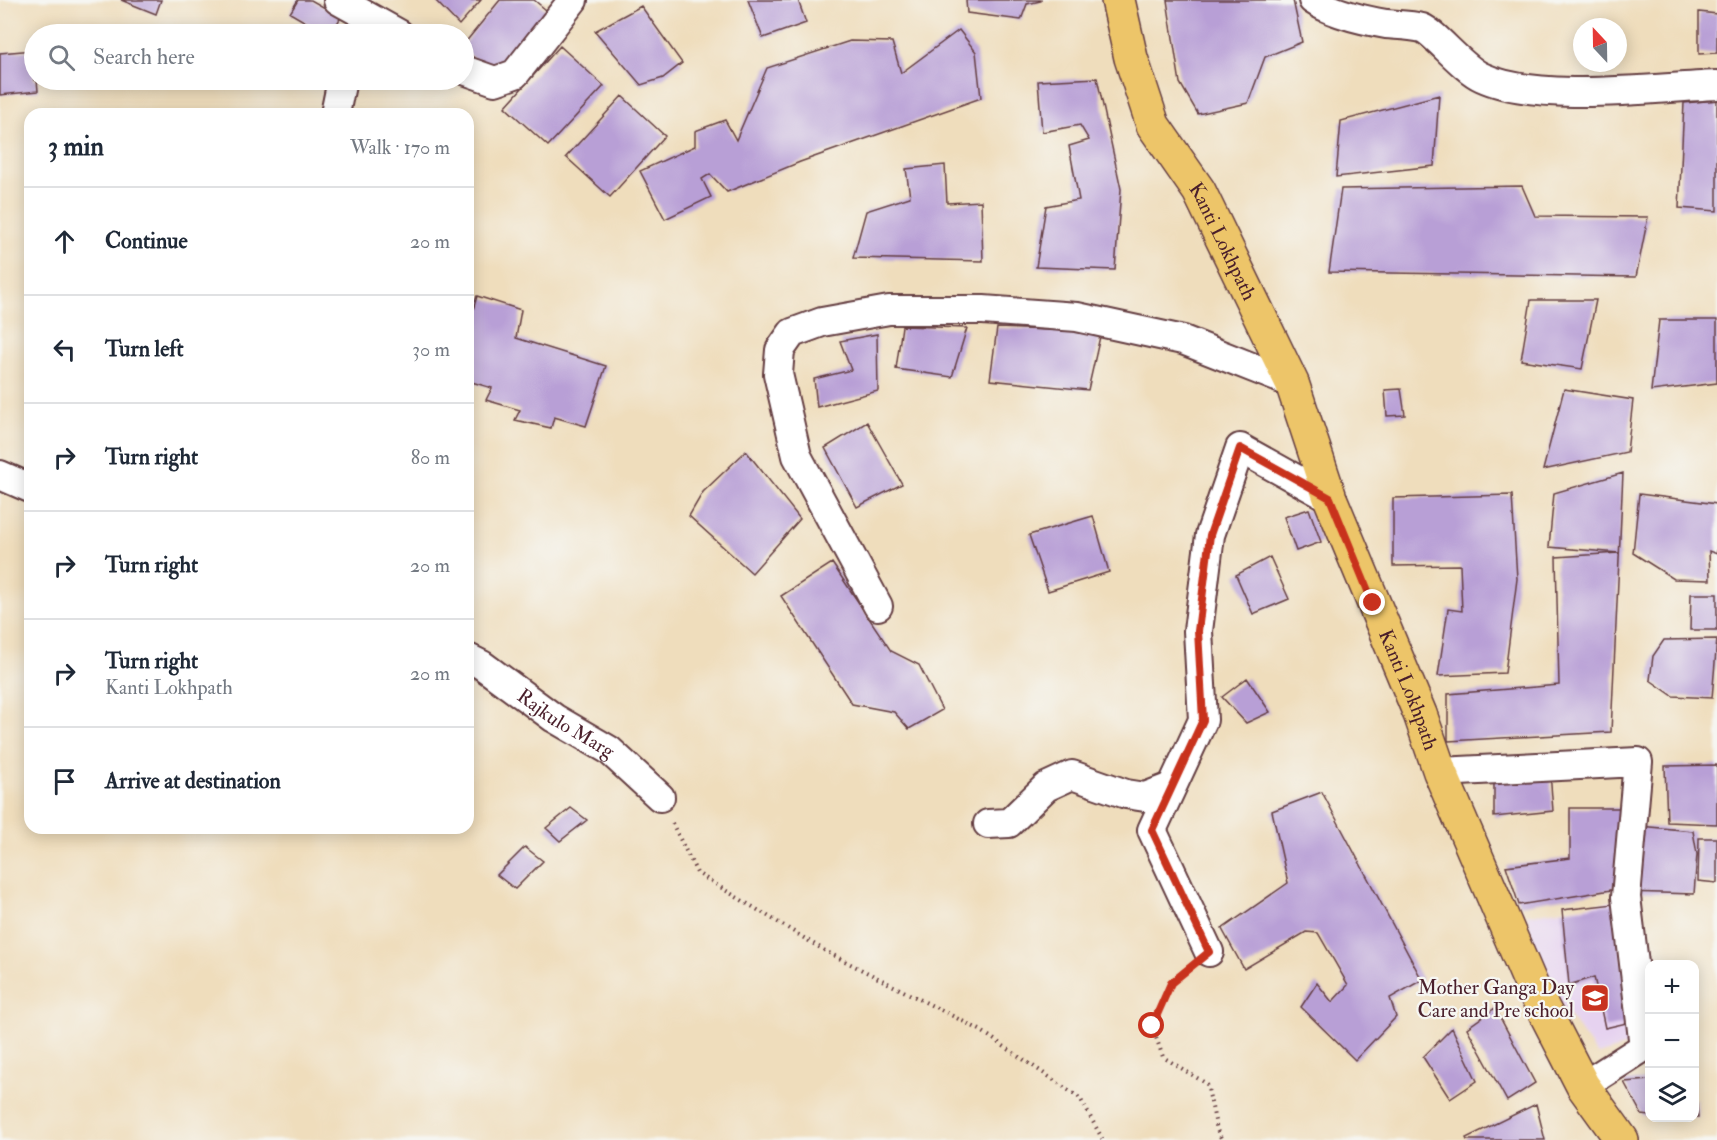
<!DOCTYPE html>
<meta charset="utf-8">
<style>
:root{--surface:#fff;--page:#f2f2f3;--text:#1f2937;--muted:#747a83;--line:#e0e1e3}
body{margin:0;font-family:"IM FELL Double Pica",serif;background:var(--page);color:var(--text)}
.controls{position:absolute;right:18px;bottom:18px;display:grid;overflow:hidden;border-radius:12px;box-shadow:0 3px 15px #0003}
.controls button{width:54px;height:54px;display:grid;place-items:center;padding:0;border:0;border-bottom:2px solid var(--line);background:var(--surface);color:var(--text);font:30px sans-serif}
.compass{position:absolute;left:1573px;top:18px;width:54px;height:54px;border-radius:50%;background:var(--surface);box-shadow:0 3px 15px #0003;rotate:338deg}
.stop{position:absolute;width:18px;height:18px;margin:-14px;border:4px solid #c8321e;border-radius:50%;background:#fff}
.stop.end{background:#c8321e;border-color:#fff;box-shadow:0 2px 6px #0008}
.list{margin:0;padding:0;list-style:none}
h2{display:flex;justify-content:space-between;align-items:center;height:78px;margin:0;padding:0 24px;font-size:26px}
h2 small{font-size:20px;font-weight:400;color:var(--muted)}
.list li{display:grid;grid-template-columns:39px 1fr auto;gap:18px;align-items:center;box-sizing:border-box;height:108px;padding:0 24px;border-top:2px solid var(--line)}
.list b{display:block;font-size:22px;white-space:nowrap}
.list p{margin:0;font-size:20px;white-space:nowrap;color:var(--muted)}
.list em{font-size:20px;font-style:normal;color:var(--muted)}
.icon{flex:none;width:33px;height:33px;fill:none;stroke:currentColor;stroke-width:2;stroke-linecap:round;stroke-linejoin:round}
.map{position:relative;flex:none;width:1717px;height:1140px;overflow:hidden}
.search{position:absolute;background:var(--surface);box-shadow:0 3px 15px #0003;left:24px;top:24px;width:450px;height:66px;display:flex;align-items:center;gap:15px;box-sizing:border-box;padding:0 21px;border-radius:33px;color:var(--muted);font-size:22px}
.panel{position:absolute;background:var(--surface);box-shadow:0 3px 15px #0003;left:24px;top:108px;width:450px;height:726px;border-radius:18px}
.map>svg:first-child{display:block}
</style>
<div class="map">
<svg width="1717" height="1140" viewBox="0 0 1717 1140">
<rect width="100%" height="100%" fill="#f6f6f2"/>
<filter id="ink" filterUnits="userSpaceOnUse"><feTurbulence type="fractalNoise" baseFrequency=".0167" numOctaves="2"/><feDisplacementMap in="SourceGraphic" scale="12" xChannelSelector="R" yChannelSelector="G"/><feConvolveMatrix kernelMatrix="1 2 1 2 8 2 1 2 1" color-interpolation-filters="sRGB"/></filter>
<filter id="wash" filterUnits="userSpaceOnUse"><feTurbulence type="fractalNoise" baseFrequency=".008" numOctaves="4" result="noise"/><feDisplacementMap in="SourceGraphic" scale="24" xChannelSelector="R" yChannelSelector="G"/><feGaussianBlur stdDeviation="1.35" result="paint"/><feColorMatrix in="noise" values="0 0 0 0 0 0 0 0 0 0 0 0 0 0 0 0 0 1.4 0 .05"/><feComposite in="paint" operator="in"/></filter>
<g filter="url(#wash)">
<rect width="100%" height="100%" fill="#efddbc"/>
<path fill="#e6d2f0" d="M1615,901L1640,1042L1598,1055L1541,977L1527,915Z"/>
<g id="blocks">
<path fill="#b89fd6" d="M121,0H161L156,14Z
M298,0H311L341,17L331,34H326L290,13Z
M435,0H481L459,25Z
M500,0H534L552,15L499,79L464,50V44Z
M748,0H798L806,23L763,38Z
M966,0H1041V1L1027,4L1021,20L967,13Z
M1167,0H1293L1302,42L1265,57L1248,103L1198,114L1180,83Z
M641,6L682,63L663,78L641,85L595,31Z
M1699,12L1717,14V53L1699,54Z
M959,30L976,52L981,98L800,162L727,192L710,174L702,179L711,197L665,219L640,171L695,146V131L725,120L736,140L767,68L850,41L892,42L901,73Z
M560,46L604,86L548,146L505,107Z
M34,50V80H37L38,91L0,95V53Z
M1097,78L1121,189L1115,270L1036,267L1046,206L1079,200L1069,146L1089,140L1080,125L1042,132L1038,81Z
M1439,95L1434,166L1336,177L1341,121Z
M622,96L665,136L610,197L566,157Z
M1717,100V211L1679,208L1684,103Z
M945,165L947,203L981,201L983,261L853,258L866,211L910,197L906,169Z
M1522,186L1535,216L1648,217L1636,277L1329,272L1341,189Z
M477,296L521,310L516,338L606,366L586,426L554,417L551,428L515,420L520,410L486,400L492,388L468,381V328Z
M1531,300H1596L1582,369L1521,360Z
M1659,320H1717V383L1651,391Z
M902,326L967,328L952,377L896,369Z
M997,328L1101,332L1088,390L990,380Z
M877,334L878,391L817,407L814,379L851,370L840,341Z
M1401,389L1405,415L1387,416L1385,390Z
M1564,389L1633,400L1627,452L1543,470Z
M867,422L902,484L857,507L825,448Z
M746,451L800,519L752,573L689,516L703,492Z
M1623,473L1611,732L1448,741V694L1559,685L1556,557L1619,553L1549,547L1554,493Z
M1639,494L1717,504V554L1709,551L1710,580L1674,579L1633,553Z
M1512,495L1517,579L1505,673L1438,676L1448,609L1462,611L1460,565L1393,566V498Z
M1309,509L1321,542L1296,551L1284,517Z
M1093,516L1109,572L1048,591L1029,535Z
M1270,557L1289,599L1253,614L1236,575Z
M832,563L891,651L919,665L942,710L909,729L894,712L852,704L781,596Z
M1691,594H1717V630H1690Z
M1717,639L1712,698L1673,696L1650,680L1653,656L1664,640Z
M1247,678L1270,712L1246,723L1222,697Z
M1717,765V824L1667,822L1665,766Z
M1550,772L1553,811L1494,817V778Z
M1322,792L1422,980L1390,998L1396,1017L1355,1060L1301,1007L1317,983L1332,1002L1348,985L1318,933L1306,932L1244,969L1222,929L1288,883L1272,811Z
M571,808L587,820L560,841L546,828Z
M1570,808H1621L1624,872L1611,890L1519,905L1506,866L1570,858Z
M1639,826L1693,831L1697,854L1694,894L1627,892Z
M1699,838H1717V883L1698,881Z
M525,847L543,861L515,889L497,875Z
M1614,904L1631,1022L1605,1028L1594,977L1569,985L1562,910Z
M1495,1008L1535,1083L1507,1101L1467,1028Z
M1452,1028L1477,1081L1450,1099L1423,1057Z
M1650,1080V1116L1642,1115L1624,1082Z
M1695,1099H1696L1698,1117H1695Z
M1536,1104L1545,1140H1467L1466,1138Z"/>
</g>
</g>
<g filter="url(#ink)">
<use href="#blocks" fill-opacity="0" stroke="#633c41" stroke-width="1.5"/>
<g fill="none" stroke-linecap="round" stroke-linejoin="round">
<g stroke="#633c41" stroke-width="32">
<g id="street">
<path d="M338,0L399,34"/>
<path d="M1313,0C1332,13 1363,20 1386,24C1397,25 1411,25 1422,28C1435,33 1463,69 1482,77C1538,103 1654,88 1717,85"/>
<path d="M464,70L495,81L515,74L573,0"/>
<path d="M335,114L342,80"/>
<path d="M0,475L30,488"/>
<path d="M878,606L797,456L778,374L780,350L792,333L822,322L889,310H983L1077,317L1183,340L1292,383"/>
<path id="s1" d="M468,658L482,665L554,718L609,750L660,797"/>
<path d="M1440,772L1638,762L1626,897L1644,1047L1583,1086"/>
<path d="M988,824L1009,823L1046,787L1072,775L1126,794L1145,797L1171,787"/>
<path d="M1209,952L1152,830L1203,720L1198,631L1210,535L1240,448L1330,498"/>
</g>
</g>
<g stroke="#633c41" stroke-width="36">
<g id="primary">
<path id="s2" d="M1118,0L1131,58L1153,125L1199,191L1292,383L1330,498L1420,714L1440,772L1533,989L1583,1086L1622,1140"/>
</g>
</g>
<path stroke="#633c41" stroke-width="4" stroke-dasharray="1.5 4.5" stroke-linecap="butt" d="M672,823L697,873L827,952L980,1030L1080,1098L1103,1140
M1185,971L1171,983L1152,1026L1163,1057L1207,1084L1217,1130L1222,1140"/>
<use href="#street" stroke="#fff" stroke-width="28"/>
<use href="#primary" stroke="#edc569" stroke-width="33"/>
</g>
</g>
<g fill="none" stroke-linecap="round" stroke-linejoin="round" filter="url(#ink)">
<path stroke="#c8321e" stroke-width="8" d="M1152,1026L1171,983L1209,952L1152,830L1203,720L1198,631L1210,535L1240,448L1330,498L1373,603"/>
</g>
<defs>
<g id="school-square" transform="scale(1.5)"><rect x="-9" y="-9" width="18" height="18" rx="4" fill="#c8321e" stroke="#f6f6f2"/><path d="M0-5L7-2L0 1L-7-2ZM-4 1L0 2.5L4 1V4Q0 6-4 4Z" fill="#fff"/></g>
</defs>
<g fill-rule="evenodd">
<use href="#school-square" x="1595" y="998"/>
</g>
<g text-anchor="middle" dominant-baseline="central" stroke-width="4.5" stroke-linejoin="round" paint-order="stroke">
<g font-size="20" fill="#4a1f2b" stroke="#f6f6f2">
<text stroke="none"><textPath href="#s2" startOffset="266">Kanti Lokhpath</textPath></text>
<text stroke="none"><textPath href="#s2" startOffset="752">Kanti Lokhpath</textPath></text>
<text stroke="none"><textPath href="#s1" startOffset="118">Rajkulo Marg</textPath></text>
</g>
<g font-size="20" fill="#4a1f2b" stroke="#f6f6f2" text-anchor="end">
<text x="1574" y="987">Mother Ganga Day<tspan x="1574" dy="23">Care and Pre school</tspan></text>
</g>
</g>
</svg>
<div class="controls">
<button>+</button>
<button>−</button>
<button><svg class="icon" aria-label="layers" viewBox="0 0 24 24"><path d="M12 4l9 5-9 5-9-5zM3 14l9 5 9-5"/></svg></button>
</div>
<svg class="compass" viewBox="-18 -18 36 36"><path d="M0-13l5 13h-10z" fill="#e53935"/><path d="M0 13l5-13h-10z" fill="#747a83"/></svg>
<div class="stop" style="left:1152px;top:1026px"></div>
<div class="stop end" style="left:1373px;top:603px"></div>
<div class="search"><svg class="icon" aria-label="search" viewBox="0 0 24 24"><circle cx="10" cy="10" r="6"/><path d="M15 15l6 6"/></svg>Search here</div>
<section class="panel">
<h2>3 min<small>Walk · 170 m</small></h2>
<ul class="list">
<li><svg class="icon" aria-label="ahead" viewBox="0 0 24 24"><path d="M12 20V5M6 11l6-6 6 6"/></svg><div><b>Continue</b></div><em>20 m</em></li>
<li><svg class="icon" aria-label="left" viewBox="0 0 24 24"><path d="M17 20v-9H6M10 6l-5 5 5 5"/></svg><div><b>Turn left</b></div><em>30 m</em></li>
<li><svg class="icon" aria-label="right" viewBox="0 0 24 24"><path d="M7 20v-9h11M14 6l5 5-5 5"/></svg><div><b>Turn right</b></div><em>80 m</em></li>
<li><svg class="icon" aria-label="right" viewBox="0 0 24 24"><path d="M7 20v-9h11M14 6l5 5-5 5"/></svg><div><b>Turn right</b></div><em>20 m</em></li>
<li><svg class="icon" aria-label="right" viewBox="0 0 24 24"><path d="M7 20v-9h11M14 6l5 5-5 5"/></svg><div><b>Turn right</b><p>Kanti Lokhpath</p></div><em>20 m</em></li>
<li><svg class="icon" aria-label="arrive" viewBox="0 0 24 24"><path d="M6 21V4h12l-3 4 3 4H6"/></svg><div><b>Arrive at destination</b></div></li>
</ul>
</section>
</div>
